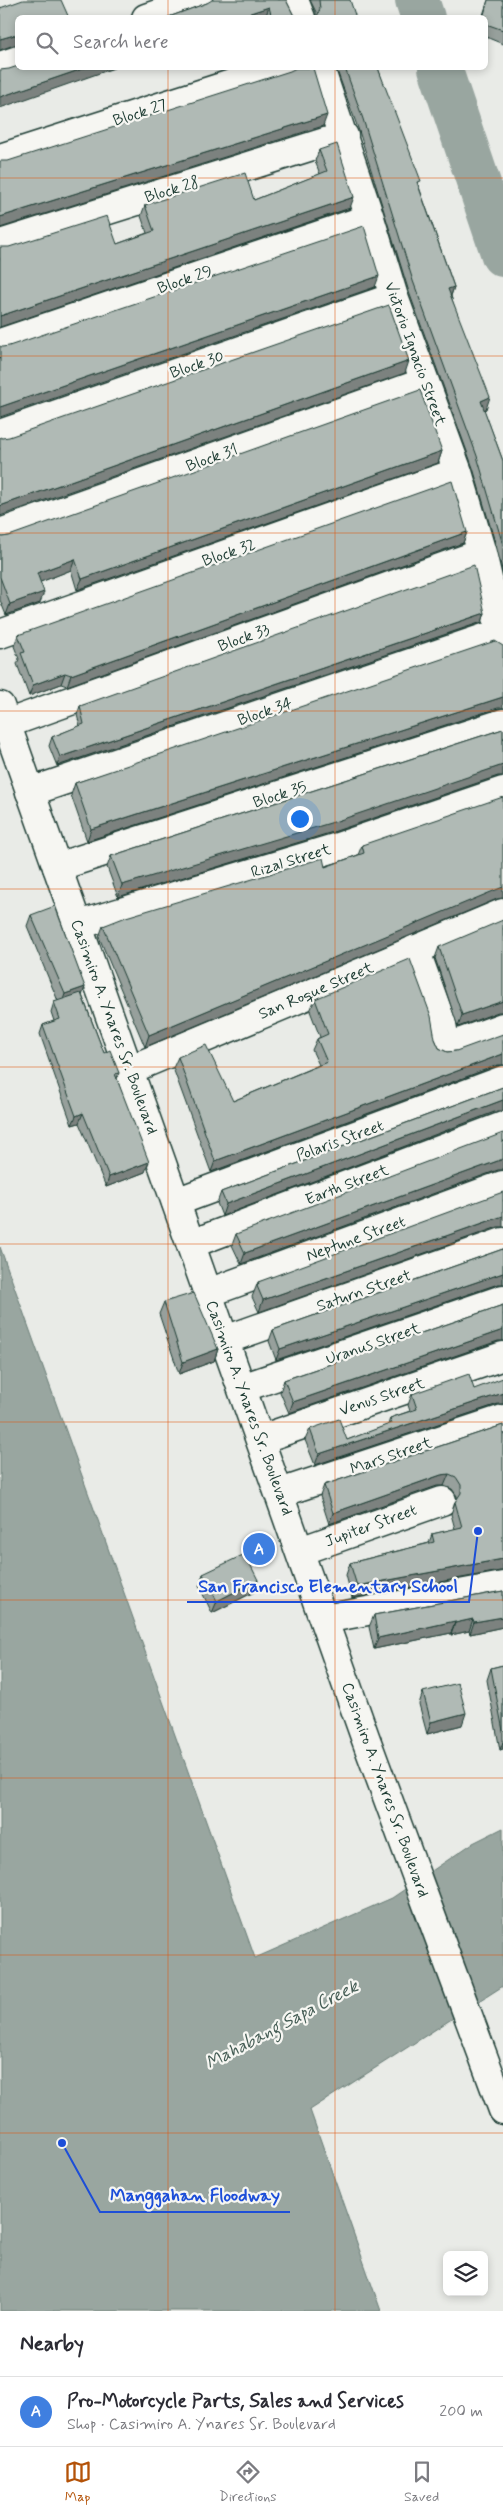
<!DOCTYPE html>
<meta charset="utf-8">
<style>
:root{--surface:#fff;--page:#f2f2f3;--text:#2b2b33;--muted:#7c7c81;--line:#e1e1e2;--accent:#b45309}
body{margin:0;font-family:Mynerve,sans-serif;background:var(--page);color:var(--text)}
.controls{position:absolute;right:15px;bottom:15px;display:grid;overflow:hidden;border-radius:8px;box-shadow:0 2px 8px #0003}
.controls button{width:45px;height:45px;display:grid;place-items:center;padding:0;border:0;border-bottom:1px solid var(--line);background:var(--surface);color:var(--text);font:25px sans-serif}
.you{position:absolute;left:299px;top:818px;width:18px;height:18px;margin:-12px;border:4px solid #fff;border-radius:50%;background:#1a73e8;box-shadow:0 0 0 8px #1a73e833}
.badge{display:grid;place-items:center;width:32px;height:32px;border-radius:50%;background:var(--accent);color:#fff;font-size:16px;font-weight:700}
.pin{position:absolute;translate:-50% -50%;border:2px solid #fff;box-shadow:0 1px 5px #0006}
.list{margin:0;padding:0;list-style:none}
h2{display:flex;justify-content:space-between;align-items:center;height:65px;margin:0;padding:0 20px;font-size:21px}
h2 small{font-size:16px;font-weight:400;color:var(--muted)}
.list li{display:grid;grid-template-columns:32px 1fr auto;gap:15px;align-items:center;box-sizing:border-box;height:70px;padding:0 20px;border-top:1px solid var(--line)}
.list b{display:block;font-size:19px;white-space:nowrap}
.list p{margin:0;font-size:16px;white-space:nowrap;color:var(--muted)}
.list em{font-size:16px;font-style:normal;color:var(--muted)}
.icon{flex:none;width:28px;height:28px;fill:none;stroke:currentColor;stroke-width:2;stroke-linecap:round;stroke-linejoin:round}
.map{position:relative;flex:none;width:503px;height:2311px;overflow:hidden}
.search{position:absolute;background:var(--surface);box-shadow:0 2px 8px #0003;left:15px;right:15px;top:15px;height:55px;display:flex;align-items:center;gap:12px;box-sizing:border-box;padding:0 18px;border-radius:8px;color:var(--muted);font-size:19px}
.sheet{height:135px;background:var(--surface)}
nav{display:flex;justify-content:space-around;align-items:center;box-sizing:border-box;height:70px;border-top:1px solid var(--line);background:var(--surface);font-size:14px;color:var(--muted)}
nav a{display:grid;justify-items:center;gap:2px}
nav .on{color:var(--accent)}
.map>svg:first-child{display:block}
</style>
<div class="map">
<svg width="503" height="2311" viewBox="0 0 503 2311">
<rect width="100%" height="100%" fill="#e9ebe7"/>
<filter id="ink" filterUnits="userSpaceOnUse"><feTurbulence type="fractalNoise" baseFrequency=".02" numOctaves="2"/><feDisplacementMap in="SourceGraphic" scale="10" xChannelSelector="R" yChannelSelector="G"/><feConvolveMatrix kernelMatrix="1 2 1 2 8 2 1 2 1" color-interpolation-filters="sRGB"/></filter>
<g filter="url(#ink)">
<path fill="#99a6a0" stroke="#687c75" d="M0,1247L255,1958L392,1898L473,1843L503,1828V1986L310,2110L381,2311H0Z"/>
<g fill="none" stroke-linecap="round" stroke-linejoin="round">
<path stroke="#99a6a0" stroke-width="44" d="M417,0L423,18
M440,68L503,255"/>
<g stroke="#1f3d34" stroke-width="31">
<path id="street" d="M294,0L301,18
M146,18L198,0
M0,66L18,60
M320,68L370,218L394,297L458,472L482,553L503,643
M0,158L281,68
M0,244L344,136
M0,343L370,218
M0,434L394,297
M0,533L425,382
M0,634L458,472
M6,724L482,553
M30,792L499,633
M57,867L503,723
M78,925L338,847L503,791
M415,949L442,1024L446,1048L503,1027
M129,1070L503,913
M176,1202L503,1080
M191,1244L503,1126
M208,1293L503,1185
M225,1340L503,1242
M242,1388L503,1299
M261,1439L503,1356
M280,1493L503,1419
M300,1551L442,1501
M324,1619L503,1586"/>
</g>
<g stroke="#1f3d34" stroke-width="31">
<path id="secondary" d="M0,706L365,1737L503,2110"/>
</g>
<use href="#street" stroke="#f6f6f2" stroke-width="28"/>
<use href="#secondary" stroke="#f6f6f2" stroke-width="28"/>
</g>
<path fill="#97a09c" stroke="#1f3d34" d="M286,0L295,18H166L207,3Z
M310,0H350L316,17V12Z
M488,0H503V44L486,37V18H482Z
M336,68H378L419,187L454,287L451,296L486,409L484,410L503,461V574L497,549L473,468L409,292L359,131Z
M319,150L350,208L0,327V247L1,248L117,244L147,233L141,216L145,205L254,200L320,174L315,161Z
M442,451L438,463L77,590L71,570L40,582V603L6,615L0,600V536L2,537L9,536Z
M467,532L463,543L67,686L61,684L29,696L17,664L19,659L14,646L18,635Z
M485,613L482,622L57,766L49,746L52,737L80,726L77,715L80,706Z
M502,646L498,708L87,841L71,795L75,783Z
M503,729V776H498L333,832L118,897L107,867L111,856Z
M362,845L497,899L145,1047L99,937L103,926L325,867L358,855Z
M31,915L85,987L82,995L104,1053L119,1073L117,1078L145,1172L106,1187L79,1123L72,1125L40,1034L43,1025L54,1021L51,1012L54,1002L58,1001L27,926Z
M439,947L498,1012L458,1027L435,958Z
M315,999L435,1039L439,1048L447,1052L456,1051L498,1065L211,1172L173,1068L178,1057L233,1101L319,1065L312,1050L317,1039L320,1037L310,1011Z
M503,1087V1111H497L222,1216L217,1203L221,1192Z
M498,1170L241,1264L232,1245L236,1234Z
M498,1227L259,1312L252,1297L258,1282Z
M503,1249V1284H498L276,1360L269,1341L273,1330Z
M164,1302L218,1349L214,1361L179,1374L159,1314Z
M503,1305V1341H498L289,1413L280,1392L284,1380Z
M474,1389L498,1404L315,1465L305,1440L310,1429L347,1440L388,1425L390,1418L410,1411L408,1405L412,1394Z
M503,1425L500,1571L352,1598L346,1575L350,1563L429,1543L432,1534L455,1529L451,1514L455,1502L457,1499V1496L452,1489L444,1486H437L329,1524L320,1496L324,1485Z
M203,1574L258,1580L254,1592L212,1613L199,1586Z
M503,1591V1627L470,1634L469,1631L451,1635V1633L374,1649L369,1627L374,1615Z
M503,1665V1749L500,1750L487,1680L491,1668Z
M423,1692L462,1725L427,1734L419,1704Z"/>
<path fill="#7b827f" stroke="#1f3d34" d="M269,7L265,18H235Z
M18,34V45H14L0,50V39Z
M85,68H114L0,108V97Z
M327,115L323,126L0,228V217Z
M354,197L350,208L0,327V316Z
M379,276L375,287L0,417V407Z
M454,287L450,298L448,289Z
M409,361L405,373L0,516V506Z
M490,397L486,409L477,412L481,401Z
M442,451L438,463L77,590L82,579Z
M467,532L463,543L67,686L71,675Z
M75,559L71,570L33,585L37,573Z
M44,592L40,603L6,615L10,604Z
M485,613L482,622L57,766L60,757Z
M65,673L61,684L29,696L33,685Z
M503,697V708H498L87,841L91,829Z
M503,765V776H498L333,832L118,897L122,885Z
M501,887H503V898L497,899L145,1047L149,1035Z
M85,987L81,999L61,1006L65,994Z
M503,1001V1012H498L458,1027L462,1015Z
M503,1054V1065H498L211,1172L215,1161Z
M503,1100V1111H497L222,1216L226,1204Z
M83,1113L79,1123L72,1125L76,1116Z
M503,1159V1170H498L241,1264L245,1253Z
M149,1162L145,1172L106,1187L109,1177Z
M503,1216V1227H498L259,1312L263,1300Z
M503,1273V1284H498L276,1360L280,1349Z
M503,1330V1341H498L289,1413L293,1402Z
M218,1349L214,1361L179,1374L183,1362Z
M503,1393V1404H498L315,1465L319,1454Z
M449,1474L444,1486H437L329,1524L333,1513L441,1475Z
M503,1559V1571H500L352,1598L357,1586Z
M258,1580L254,1592L212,1613L217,1601Z
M503,1617V1627L470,1634L474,1622Z
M473,1619L469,1631L451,1635L455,1623Z
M455,1621L451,1633L374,1649L378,1638Z
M466,1713L462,1725L427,1734L431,1722Z
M503,1742V1749L500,1750Z"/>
<path fill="#b0bab5" stroke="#1f3d34" d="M23,0H61L69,18H18V34L0,39V8Z
M212,0H286L295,18H272L269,7L235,18H166L207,3Z
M319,0H350L356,18H316L317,17L320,9Z
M488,0H503V30L486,24V18H483Z
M18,66V68H85L0,97V70L9,69Z
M296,68H313L327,115L0,217V161H8L290,71Z
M345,68H378L421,181L417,182L454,287L448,289L490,397L481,401L503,461V545L477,456L413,281L363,119Z
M337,144L354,197L0,316V247H9L107,216L117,244L154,231L145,205L245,173L254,200L327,171L319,150Z
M364,226L379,276L0,407V346L2,347L9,346Z
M389,305L409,361L0,506V437L2,438L9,437Z
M420,390L442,451L82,579L75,559L37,573L44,592L10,604L0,577V536L2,537L9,536Z
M452,481L467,532L71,675L65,673L33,685L21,653L25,652L18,635Z
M474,565L485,613L60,757L52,737L84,724L80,706Z
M495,641L503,646V697L91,829L75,783Z
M503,729V765L337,821L122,885L111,856Z
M503,797V887L149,1035L103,926L126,917L323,858L325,867L364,853L362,845Z
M55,906L85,987L65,994L31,915Z
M503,920V1001L462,1015L439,947Z
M410,959L431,1016L435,1039L439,1048L447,1052L456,1051L503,1034V1054L215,1161L178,1057L206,1045L233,1101L327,1062L317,1039L328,1034L315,999Z
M81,993L104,1053L110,1050L119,1073L115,1074L149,1162L109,1177L83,1113L76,1116L43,1025L60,1019L54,1002Z
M503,1087V1100L226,1204L221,1192Z
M503,1133V1159L245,1253L236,1234Z
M503,1192V1216L263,1300L257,1286L259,1284L258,1282Z
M503,1249V1273L280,1349L273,1330Z
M194,1293L218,1349L183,1362L164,1302Z
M503,1305V1330L293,1402L284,1380Z
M469,1374L474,1389L503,1378V1393L319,1454L310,1429L339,1419L347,1440L392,1423L390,1418L417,1409L412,1394Z
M503,1425V1559L357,1586L350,1563L434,1542L432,1534L462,1527L455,1502L461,1493V1485L456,1477L449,1474L441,1475L333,1513L324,1485Z
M245,1554L258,1580L217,1601L203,1574Z
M503,1591V1617L474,1622L473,1619L455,1623V1621L378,1638L374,1615Z
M503,1665V1731L491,1668Z
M458,1683L466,1713L431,1722L423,1692Z"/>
</g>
<path fill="none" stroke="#de580e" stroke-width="1" stroke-opacity="0.55" d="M168,0V18M335,0V18M168,68V2311M335,68V2311M0,178H503M0,356H503M0,533H503M0,711H503M0,889H503M0,1067H503M0,1244H503M0,1422H503M0,1600H503M0,1778H503M0,1955H503M0,2133H503"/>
<g text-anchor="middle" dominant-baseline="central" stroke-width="4.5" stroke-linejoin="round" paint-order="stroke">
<g font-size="16" fill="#1f3d34" stroke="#f6f6f2">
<text transform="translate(140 113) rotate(-18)">Block 27</text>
<text transform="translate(172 190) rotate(-17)">Block 28</text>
<text transform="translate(185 280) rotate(-19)">Block 29</text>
<text transform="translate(415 354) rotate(70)">Victorio Ignacio Street</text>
<text transform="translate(197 365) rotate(-19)">Block 30</text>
<text transform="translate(212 458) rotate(-20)">Block 31</text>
<text transform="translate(229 553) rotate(-19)">Block 32</text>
<text transform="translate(244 638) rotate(-20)">Block 33</text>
<text transform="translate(265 712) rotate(-19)">Block 34</text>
<text transform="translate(280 795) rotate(-18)">Block 35</text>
<text transform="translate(291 861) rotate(-17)">Rizal Street</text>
<text transform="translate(316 991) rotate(-23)">San Roque Street</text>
<text transform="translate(114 1027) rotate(70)">Casimiro A. Ynares Sr. Boulevard</text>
<text transform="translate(340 1141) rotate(-20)">Polaris Street</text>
<text transform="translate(347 1185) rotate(-21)">Earth Street</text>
<text transform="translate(356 1239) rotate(-20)">Neptune Street</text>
<text transform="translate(364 1291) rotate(-19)">Saturn Street</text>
<text transform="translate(373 1344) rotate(-19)">Uranus Street</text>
<text transform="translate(382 1397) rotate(-19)">Venus Street</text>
<text transform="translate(249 1408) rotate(70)">Casimiro A. Ynares Sr. Boulevard</text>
<text transform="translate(391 1456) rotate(-19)">Mars Street</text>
<text transform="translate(371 1526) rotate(-20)">Jupiter Street</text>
<text transform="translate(385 1790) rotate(70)">Casimiro A. Ynares Sr. Boulevard</text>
</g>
<g font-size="18" font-style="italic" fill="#445c54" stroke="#f6f6f2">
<text transform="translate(282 2025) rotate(-28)">Mahabang Sapa Creek</text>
</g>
</g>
<path fill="none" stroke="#1d4ed8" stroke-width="2" d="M478 1531L469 1602H187M62 2143L100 2212H290"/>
<g fill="#1d4ed8" stroke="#f6f6f2" stroke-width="2">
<circle cx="478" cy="1531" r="5"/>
<circle cx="62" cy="2143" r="5"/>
</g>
<g font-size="18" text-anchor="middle" font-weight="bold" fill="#1d4ed8" stroke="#f6f6f2" stroke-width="4.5" stroke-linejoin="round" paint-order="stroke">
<text x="328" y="1592">San Francisco Elementary School</text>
<text x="195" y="2201">Manggahan Floodway</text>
</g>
</svg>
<div class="controls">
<button><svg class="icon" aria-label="layers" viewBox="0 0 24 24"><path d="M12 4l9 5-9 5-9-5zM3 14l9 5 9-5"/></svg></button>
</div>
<div class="you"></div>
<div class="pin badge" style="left:259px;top:1549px;background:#3f7fe0">A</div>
<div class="search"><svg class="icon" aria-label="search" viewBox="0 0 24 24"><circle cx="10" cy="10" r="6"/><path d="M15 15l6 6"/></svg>Search here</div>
</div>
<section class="sheet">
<h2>Nearby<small></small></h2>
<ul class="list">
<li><span class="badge" style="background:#3f7fe0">A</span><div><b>Pro-Motorcycle Parts, Sales and Services</b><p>Shop · Casimiro A. Ynares Sr. Boulevard</p></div><em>200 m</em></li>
</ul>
</section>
<nav>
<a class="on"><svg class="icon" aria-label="map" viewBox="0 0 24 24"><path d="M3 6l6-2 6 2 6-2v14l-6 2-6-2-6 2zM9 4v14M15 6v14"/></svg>Map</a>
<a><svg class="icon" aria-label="directions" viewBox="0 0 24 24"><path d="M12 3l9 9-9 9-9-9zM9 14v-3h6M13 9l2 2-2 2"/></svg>Directions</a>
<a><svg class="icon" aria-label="saved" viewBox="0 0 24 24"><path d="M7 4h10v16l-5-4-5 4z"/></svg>Saved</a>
</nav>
